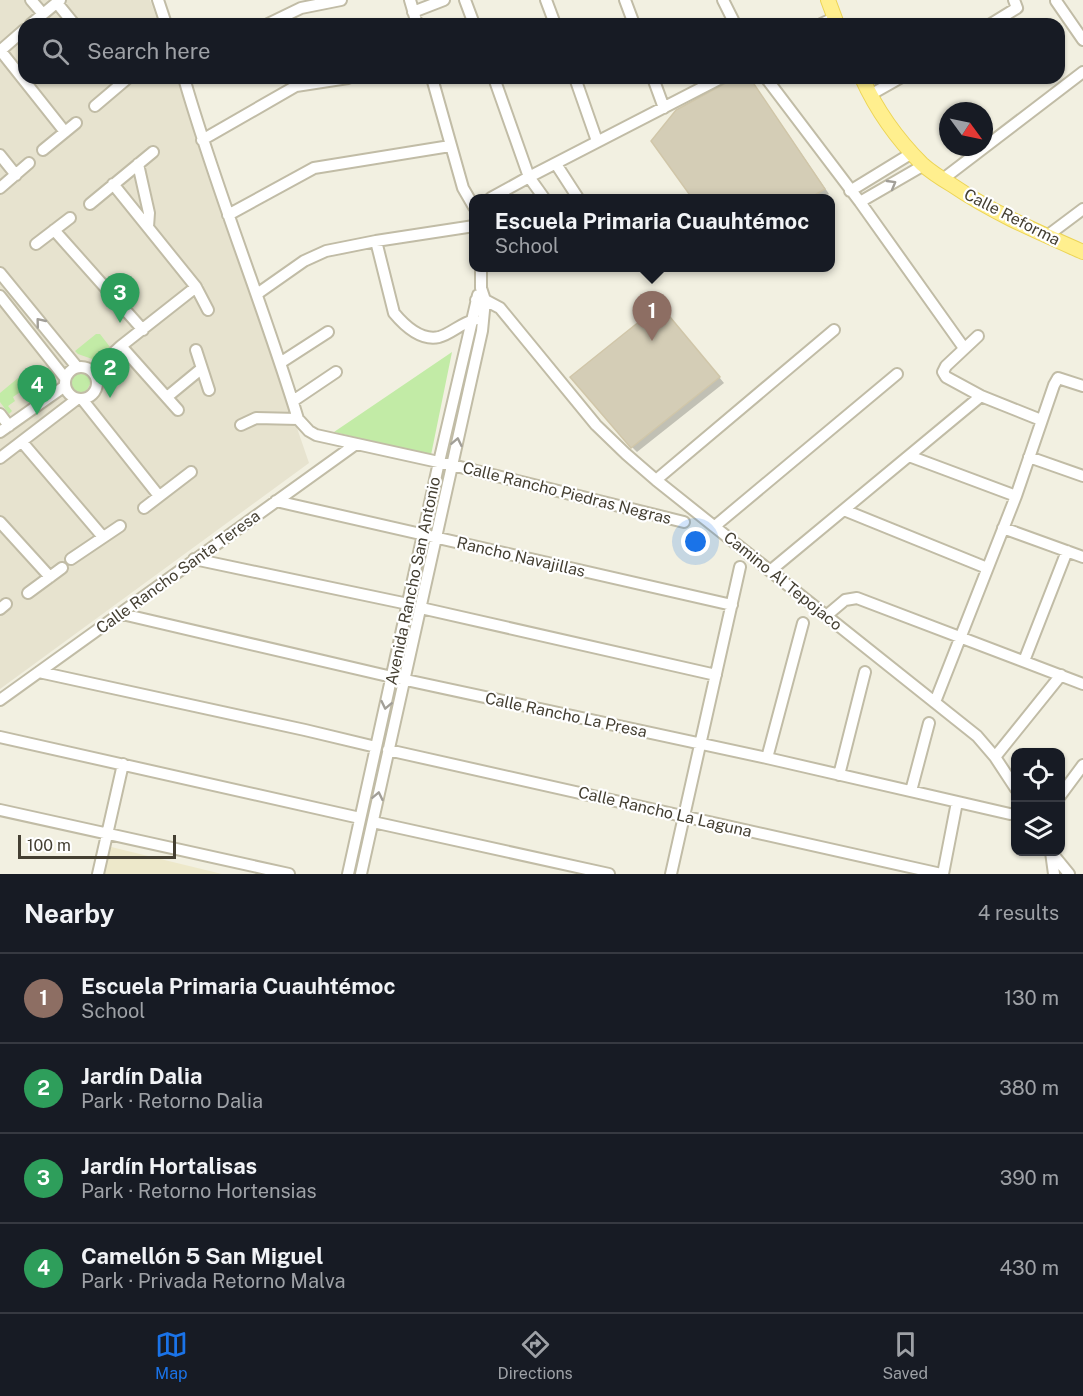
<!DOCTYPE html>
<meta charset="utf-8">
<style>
:root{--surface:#171b24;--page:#20242c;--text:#f1f3f6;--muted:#9ea1a6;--line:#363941;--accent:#1a73e8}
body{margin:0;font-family:"Public Sans",sans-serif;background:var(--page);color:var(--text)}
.controls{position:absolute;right:18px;bottom:18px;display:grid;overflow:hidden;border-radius:12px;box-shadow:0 2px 4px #0004}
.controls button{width:54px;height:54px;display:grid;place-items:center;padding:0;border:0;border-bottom:2px solid var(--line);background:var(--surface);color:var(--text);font:30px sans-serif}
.compass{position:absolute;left:939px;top:102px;width:54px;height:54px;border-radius:50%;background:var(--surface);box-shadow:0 2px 4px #0004;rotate:123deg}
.scale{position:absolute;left:18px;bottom:15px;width:158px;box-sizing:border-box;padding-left:6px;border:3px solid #443f32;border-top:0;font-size:16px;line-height:21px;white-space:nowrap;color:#443f32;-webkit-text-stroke:4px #fff;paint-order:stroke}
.you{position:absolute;left:696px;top:542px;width:21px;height:21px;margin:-15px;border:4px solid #fff;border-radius:50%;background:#1a73e8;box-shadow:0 0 0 9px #1a73e833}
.badge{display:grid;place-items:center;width:39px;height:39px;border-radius:50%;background:var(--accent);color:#fff;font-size:20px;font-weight:700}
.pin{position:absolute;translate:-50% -50px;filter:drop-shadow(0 2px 3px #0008)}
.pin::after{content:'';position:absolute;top:32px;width:21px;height:18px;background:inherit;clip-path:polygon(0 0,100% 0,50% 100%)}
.popup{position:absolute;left:469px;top:194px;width:366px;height:78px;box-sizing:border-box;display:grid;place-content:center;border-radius:12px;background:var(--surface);filter:drop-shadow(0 2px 4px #0005);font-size:20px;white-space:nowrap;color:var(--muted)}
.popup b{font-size:22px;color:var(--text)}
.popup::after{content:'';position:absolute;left:50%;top:100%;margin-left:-12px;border:12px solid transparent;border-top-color:var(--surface)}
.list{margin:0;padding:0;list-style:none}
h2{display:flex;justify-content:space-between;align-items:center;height:78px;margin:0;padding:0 24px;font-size:26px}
h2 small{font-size:20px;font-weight:400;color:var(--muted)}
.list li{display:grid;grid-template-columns:39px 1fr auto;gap:18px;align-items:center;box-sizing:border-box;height:90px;padding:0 24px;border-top:2px solid var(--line)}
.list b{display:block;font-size:22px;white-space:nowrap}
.list p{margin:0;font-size:20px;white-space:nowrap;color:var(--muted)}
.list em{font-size:20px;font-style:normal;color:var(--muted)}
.icon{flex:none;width:33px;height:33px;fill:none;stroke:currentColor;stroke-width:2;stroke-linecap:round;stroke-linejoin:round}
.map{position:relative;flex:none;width:1083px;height:874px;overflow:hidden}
.search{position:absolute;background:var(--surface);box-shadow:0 2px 4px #0004;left:18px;right:18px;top:18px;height:66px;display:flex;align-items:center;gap:15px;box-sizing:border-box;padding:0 21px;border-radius:18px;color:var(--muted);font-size:22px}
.sheet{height:438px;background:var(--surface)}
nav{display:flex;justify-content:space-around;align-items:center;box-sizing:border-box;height:84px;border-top:2px solid var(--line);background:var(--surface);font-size:16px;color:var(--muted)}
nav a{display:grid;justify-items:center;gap:3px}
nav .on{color:var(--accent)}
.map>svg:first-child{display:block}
</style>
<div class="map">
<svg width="1083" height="874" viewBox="0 0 1083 874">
<rect width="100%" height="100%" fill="#f2f0e1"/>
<path fill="#e7e3cf" d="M0,0H150L159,24H24V78H177L309,463L0,689Z"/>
<path fill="#ede8ca" d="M107,846L222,874H102Z"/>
<path fill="#c2eba6" d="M96,334H100L110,347L95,360L78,354L75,351Z
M452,352L431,455L334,432Z
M80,370L86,371L92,380L87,390L80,394L71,389L69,379L73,372Z
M18,378L26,388L13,397L15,401L8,406L12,411L9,414L0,402V393Z"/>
<path fill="#0003" d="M739,78L751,80L829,194L823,198H694L653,141Z
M665,312L724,383L637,452L632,447Z"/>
<path fill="#d4cdb6" stroke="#d0c6a9" stroke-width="1.5" d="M735,78H750L825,189L810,198H692L651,141L676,110Z
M660,305L720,377L631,448L570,377Z"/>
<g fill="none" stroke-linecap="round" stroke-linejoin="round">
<g stroke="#c1bca6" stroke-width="14">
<path id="minor" d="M31,0L43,14
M158,0L166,24
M410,0L417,24
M465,0L474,24
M546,0L555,24
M625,0L634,24
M723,0L735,24
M1056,1L1083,40
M57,3L74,24
M413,12L444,0
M31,24L60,0
M268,24L301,8L341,0
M821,24L834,18
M991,24L1017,8L1014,0
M0,50L65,132
M0,51L24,30
M184,78C217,193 263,304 298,419L309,431L316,435L452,465L684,522
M432,78L463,188L474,207
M494,78L529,177L544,198
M575,78L597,141
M653,78L664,108
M766,78L860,202L964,348
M870,95L900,78
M95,106L128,78
M202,140L296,86L348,78
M43,150L76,123
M0,155L16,175
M138,164L149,213L148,227
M556,164L578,198
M943,179L1083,72
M113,184L196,287
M0,188L29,163
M850,191L912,153
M491,198L529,177L721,78
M860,202L924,165
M90,204L153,152
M228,215L314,168L450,146
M54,230L143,330
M1047,236L1083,209
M376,241L394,313C404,325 421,341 439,337C451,334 461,323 474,320
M36,244L70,218
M0,273L77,367
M257,294L304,261L326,251L376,241L474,226
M0,296L65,378
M476,300H485L500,308L596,425L626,454L656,480L977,736L995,757L1016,789
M978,336L946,366L943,372L946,377L981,396L1041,420
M121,346L178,410
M196,350L209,390
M280,363L328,332
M65 383a16 16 0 1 1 32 0a16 16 0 1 1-32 0Z
M93,372L121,346L196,287L208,310
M167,397L201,369
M82,399L159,496
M293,401L336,372
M0,414L9,426
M241,425L256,418L298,419
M0,432L65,386
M22,442L103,537
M909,456L1016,496
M1029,457L1083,476
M0,458L77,399
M656,480L834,330
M276,501L732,605
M144,508L191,472
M844,510L987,568
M0,522L50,577
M715,526L897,374
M1003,528L1083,557
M71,559L120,526
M194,559L408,604
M770,571L981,396
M28,593L62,568
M421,608L716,675
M0,609L6,604
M122,614L392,677L767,758L1010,814
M826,616L845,600L857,598L1083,684
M1024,661L1067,551
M39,672L305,730L376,747
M0,700L356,444
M935,702L1016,496L1054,385L1058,378L1083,386
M0,737L360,818
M388,750L941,874
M995,757L1061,675
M767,758L803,623
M839,775L865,672
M911,791L929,723
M1060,796L1083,765
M0,810L289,874
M373,822L609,874
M1051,852L1069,874
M1051,852L1054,874
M98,874L123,764
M348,874L439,462L478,295
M361,874L482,331L485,300L481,288V268
M671,874L740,567
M943,874L957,802"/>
</g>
<g stroke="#ecd455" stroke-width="16">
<path id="major" d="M828,0L837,24
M862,78C876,109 898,140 922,164C931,172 942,179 952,185C993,213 1038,232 1083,252"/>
</g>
<use href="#minor" stroke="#fff" stroke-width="10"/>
<use href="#major" stroke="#ffef8e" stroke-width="14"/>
</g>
<defs><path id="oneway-chevron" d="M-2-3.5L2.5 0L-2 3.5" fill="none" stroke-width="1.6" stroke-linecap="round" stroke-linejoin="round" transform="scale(1.5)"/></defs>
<g stroke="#a29f98">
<use href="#oneway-chevron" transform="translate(892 184) rotate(-30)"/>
<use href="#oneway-chevron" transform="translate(40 322) rotate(-129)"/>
<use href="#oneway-chevron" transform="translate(457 442) rotate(-78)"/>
<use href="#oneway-chevron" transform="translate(386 705) rotate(102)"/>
<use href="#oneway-chevron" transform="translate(378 796) rotate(-78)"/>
</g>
<g text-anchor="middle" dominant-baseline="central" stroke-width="4.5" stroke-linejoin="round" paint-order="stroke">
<g font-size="16" fill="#443f32" stroke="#fff">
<text transform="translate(1012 217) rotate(27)">Calle Reforma</text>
<text transform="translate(567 493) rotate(14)">Calle Rancho Piedras Negras</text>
<text transform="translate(521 557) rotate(13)">Rancho Navajillas</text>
<text transform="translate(178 572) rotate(-36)">Calle Rancho Santa Teresa</text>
<text transform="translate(413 581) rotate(-78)">Avenida Rancho San Antonio</text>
<text transform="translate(783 581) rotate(39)">Camino Al Tepojaco</text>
<text transform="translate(566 715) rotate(12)">Calle Rancho La Presa</text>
<text transform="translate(665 812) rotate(13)">Calle Rancho La Laguna</text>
</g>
</g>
</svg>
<div class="controls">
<button><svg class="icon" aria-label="locate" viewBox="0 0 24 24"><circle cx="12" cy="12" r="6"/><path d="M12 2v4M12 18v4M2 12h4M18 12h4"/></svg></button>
<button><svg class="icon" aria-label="layers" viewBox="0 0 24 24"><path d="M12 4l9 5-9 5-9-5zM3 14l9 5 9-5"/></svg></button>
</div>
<svg class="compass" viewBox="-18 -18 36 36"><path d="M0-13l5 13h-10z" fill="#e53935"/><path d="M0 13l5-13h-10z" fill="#9ea1a6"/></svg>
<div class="scale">100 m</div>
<div class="you"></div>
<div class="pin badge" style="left:652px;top:341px;background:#8d6e63">1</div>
<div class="popup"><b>Escuela Primaria Cuauhtémoc</b>School</div>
<div class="pin badge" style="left:110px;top:398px;background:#2e9e5b">2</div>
<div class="pin badge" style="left:120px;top:323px;background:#2e9e5b">3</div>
<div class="pin badge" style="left:37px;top:415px;background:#2e9e5b">4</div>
<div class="search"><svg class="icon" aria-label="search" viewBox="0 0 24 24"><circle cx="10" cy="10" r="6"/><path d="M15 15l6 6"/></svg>Search here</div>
</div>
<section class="sheet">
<h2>Nearby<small>4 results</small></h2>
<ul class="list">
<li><span class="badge" style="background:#8d6e63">1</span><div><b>Escuela Primaria Cuauhtémoc</b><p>School</p></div><em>130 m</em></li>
<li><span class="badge" style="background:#2e9e5b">2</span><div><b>Jardín Dalia</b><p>Park · Retorno Dalia</p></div><em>380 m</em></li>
<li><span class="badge" style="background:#2e9e5b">3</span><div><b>Jardín Hortalisas</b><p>Park · Retorno Hortensias</p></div><em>390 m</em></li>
<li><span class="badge" style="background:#2e9e5b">4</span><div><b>Camellón 5 San Miguel</b><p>Park · Privada Retorno Malva</p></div><em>430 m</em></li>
</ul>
</section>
<nav>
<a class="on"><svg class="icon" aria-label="map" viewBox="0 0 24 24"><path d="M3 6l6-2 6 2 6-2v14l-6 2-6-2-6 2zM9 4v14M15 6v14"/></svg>Map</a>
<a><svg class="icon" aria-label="directions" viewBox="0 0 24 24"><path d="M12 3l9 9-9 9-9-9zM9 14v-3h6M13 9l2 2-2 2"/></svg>Directions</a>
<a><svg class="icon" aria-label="saved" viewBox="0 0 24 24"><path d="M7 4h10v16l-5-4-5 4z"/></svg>Saved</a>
</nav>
